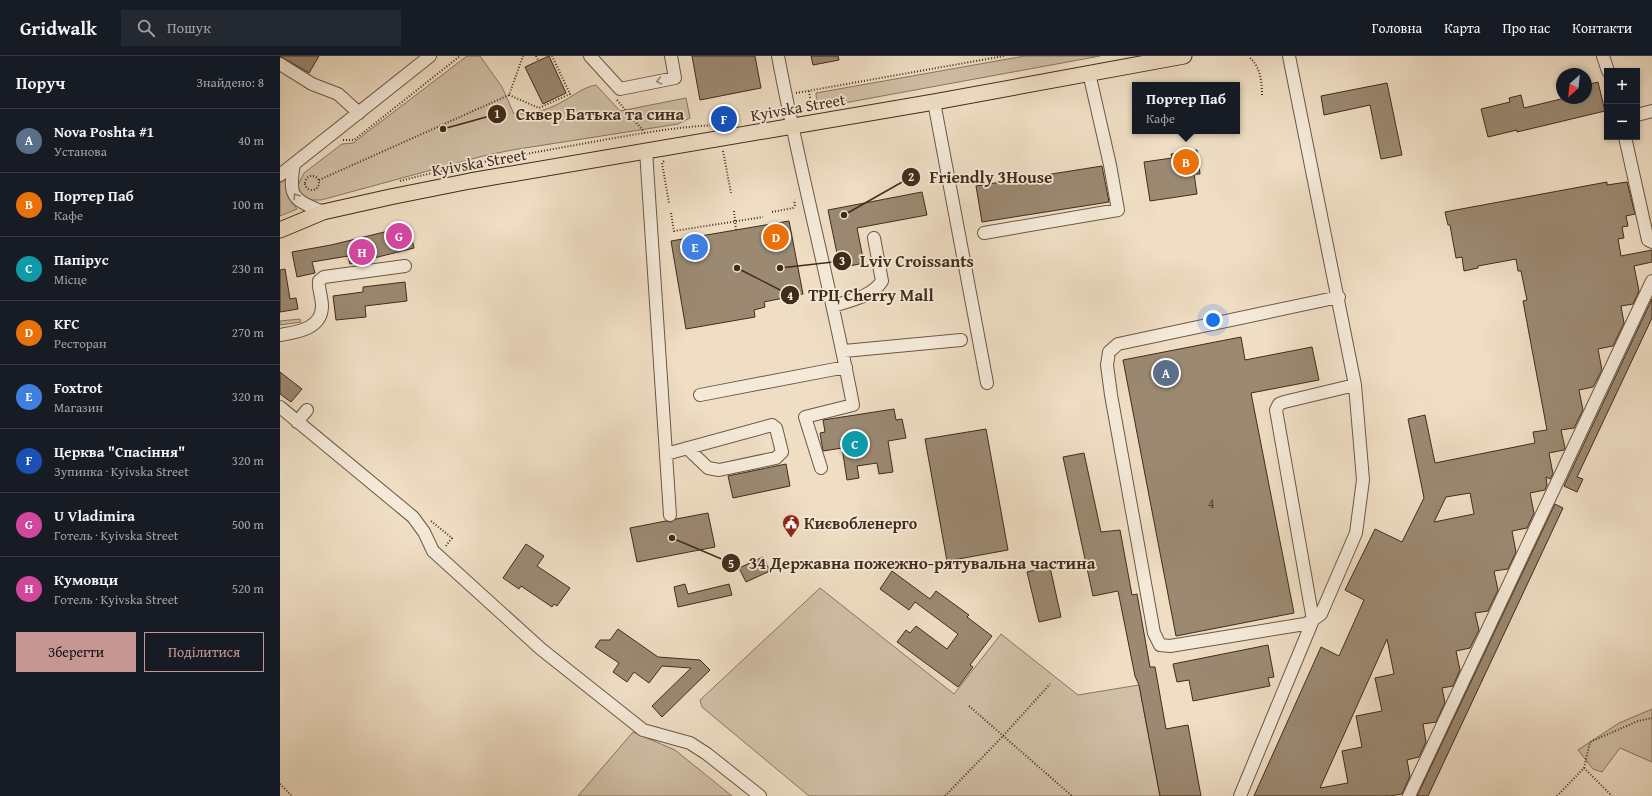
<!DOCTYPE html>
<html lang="uk">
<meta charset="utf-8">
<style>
:root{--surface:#171b24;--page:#242831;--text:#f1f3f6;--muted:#9ea1a6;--line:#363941;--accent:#c59692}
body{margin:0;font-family:"Gentium Book Plus",serif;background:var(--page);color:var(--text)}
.controls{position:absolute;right:12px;top:12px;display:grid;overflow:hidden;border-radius:0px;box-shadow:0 2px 6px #0003}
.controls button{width:36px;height:36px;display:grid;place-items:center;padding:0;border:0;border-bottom:1px solid var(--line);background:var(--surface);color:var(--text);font:20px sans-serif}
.compass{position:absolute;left:1276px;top:12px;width:36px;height:36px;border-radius:50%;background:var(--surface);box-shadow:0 2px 6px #0003;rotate:207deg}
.you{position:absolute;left:933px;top:264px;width:14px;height:14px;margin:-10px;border:3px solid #fff;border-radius:50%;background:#1a73e8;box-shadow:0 0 0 6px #1a73e833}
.badge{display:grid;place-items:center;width:26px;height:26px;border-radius:50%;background:var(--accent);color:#fff;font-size:13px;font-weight:700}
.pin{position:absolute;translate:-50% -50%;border:2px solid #fff;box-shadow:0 1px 4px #0006}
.popup{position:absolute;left:852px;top:26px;width:108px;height:52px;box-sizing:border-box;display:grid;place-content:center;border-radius:0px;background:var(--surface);filter:drop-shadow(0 1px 3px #0005);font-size:13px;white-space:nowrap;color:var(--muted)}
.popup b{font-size:15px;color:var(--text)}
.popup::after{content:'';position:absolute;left:50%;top:100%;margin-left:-8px;border:8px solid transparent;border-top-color:var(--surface)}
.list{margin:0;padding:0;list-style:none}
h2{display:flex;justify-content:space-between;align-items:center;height:52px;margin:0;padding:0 16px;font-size:17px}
h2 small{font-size:13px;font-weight:400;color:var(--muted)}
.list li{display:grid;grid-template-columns:26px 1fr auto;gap:12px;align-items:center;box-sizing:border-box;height:64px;padding:0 16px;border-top:1px solid var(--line)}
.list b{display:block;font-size:15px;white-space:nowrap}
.list p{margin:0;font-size:13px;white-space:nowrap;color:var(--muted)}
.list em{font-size:13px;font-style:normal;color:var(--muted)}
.actions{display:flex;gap:8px;padding:12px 16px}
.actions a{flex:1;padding:9px 0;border:1px solid var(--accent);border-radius:0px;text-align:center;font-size:14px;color:var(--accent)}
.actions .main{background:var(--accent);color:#111}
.icon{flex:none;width:22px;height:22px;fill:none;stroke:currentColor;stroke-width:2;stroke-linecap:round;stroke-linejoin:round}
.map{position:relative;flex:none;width:1372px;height:740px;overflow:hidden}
header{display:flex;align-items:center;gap:24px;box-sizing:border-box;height:56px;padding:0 20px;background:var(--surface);border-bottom:1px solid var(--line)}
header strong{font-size:19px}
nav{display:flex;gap:22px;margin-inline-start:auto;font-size:14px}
.search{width:280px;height:36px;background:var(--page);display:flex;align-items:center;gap:10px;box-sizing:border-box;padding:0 14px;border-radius:0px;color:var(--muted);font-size:15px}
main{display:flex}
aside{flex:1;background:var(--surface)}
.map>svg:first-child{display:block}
</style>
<header>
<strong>Gridwalk</strong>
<div class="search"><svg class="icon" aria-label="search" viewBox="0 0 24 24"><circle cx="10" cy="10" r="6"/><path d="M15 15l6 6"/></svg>Пошук</div>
<nav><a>Головна</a><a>Карта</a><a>Про нас</a><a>Контакти</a></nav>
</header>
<main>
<aside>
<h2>Поруч<small>Знайдено: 8</small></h2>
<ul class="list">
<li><span class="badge" style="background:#5c6f8a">A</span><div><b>Nova Poshta #1</b><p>Установа</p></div><em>40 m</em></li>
<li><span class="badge" style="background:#e8710a">B</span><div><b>Портер Паб</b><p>Кафе</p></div><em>100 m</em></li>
<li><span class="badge" style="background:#0f9aa8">C</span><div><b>Папірус</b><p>Місце</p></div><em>230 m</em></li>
<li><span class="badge" style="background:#e8710a">D</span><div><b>KFC</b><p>Ресторан</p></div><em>270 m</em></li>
<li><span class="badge" style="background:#3f7fe0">E</span><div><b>Foxtrot</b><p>Магазин</p></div><em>320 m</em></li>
<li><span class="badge" style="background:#1a4fb4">F</span><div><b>Церква &quot;Спасіння&quot;</b><p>Зупинка · Kyivska Street</p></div><em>320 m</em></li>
<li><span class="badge" style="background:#d1479c">G</span><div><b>U Vladimira</b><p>Готель · Kyivska Street</p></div><em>500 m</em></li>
<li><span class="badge" style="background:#d1479c">H</span><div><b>Кумовци</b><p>Готель · Kyivska Street</p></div><em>520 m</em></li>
</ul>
<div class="actions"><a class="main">Зберегти</a><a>Поділитися</a></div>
</aside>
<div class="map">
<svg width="1372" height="740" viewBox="0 0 1372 740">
<rect width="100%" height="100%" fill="#efdec4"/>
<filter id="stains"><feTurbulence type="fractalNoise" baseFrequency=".005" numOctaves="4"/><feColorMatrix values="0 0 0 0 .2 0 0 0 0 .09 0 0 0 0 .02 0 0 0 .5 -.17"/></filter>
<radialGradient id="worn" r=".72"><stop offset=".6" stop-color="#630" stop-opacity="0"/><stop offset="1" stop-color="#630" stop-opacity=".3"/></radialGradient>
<path fill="#d1c0a7" stroke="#897660" d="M187,0H200L222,31L234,58C253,57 263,56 280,47C292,41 303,31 316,29L340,55L406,42L410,62L398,68L232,94L203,100L41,144H26L19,137L18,129L24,117L62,88L73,87Z
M745,0H820L537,52L536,37Z
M6,123C5,136 8,143 17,153L0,160V127Z
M20,263L21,266L0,269V265Z
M540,532L674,638L721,578L798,639L859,629L880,740H529L422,651L420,644Z
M1372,653V706L1340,692L1322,716L1313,713L1298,694L1339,667Z
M353,676L395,694L452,740H298Z"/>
<path fill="#9b8972" stroke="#412c1a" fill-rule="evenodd" d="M0,0H39L29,17Z
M269,0L286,37L263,48L245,11Z
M412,0H475L481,32L420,44Z
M531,0H558L559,4L533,9Z
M1318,26L1325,55L1237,76V74L1208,81L1201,53L1230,46L1229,42L1241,39L1244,52L1285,42H1306V29Z
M1107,27L1122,99L1101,103L1090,49L1044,59L1041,40Z
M917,94L920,118H914L917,138L870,145L864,106L892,102L891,98Z
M822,110L829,146L702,166L696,130Z
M1327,126V129L1347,126L1355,158L1346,160L1348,170L1342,171L1344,182L1338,183L1341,200L1372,194V206L1354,210L1359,235L1353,248L1341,250L1344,267L1333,290L1318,293L1322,314L1313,331L1299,334L1303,354L1294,372L1281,374L1285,392L1284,394L1269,397L1273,418L1270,423L1266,421L1267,429L1265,434L1250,437L1254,457L1247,472L1232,475L1236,496L1228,513L1214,515L1218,534L1208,555L1195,557L1199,574L1190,592L1176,595L1180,614L1173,630L1162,632L1165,647L1156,666L1143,668L1146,686L1139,701L1127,704L1130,720L1122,738L1110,740H974L1041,591L1059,600L1084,544L1065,534L1095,473L1122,486L1144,442L1128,363L1145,359L1155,407L1255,387L1253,376L1267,374L1243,245L1247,244L1241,215H1238L1236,203L1198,210V212L1184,215L1182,201L1176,202L1170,169H1168L1165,156ZM1190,437L1194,458L1154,466L1166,441ZM1107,583L1114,618L1095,622L1102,655L1076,660L1082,691L1062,695L1068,727L1040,732Z
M642,136L647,159L577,172L584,207L560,212L548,154Z
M509,165L523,238L484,246L485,251L474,254L475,261L406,273L391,185Z
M129,170L134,192L70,208L68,200L32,206L35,217L17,221L12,196L51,189Z
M5,213L10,243L16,242L18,253L0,256V214Z
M125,226L127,245L85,250L86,261L56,264L53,240L83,236V231Z
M1372,243V262L1297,421L1303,423L1297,436L1284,430Z
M961,281L965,304L1032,291L1039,324L971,337L1014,557L896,580L843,304Z
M0,316L22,333L11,346L0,338Z
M614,353L616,364L622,363L626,382L608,385L613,416L599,418L597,407L577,410L579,422L567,424L562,392L543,395L540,377L545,376L543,364Z
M706,373L728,494L667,505L645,383Z
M804,397L821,476L840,474L852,539L857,538L870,611H875L886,673L908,669L921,740H880L859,629L855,620L838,535L813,540L783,401Z
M506,408L510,430L453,442L448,420Z
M1275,448L1283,452L1148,740H1137Z
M428,457L435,491L357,506L350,472L386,465L391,466L396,463Z
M246,488L264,500L257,510L290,532L277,550L274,548L272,551L241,530L239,533L223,522Z
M483,501L490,515L466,526L459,512Z
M770,511L781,561L759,566L747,516Z
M612,515L650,543L656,535L689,559L687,561L712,580L690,609L693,611L678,631L617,586L626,574L630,577L636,570L667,593L678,578L635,546L629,554L600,533Z
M405,528L408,538L449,528L452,539L398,551L394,531Z
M338,573L378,601L420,604L430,614L382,661L372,650L411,612L382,610L369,627L354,616L347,626L333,616L339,607L315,591L320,584H330Z
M988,589L994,621L988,622L990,630L913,645L909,624L897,626L893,608Z"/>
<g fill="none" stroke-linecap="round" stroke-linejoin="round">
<g stroke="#6c5844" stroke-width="14">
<path id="minor" d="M310,0L340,33L395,22L391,0
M498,0C520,117 551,232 573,349L525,361L541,412
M1009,0L1075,329L1083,424L1076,477L1041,558L1033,564L1025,568L890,590L880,589L874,577L831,339L827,309L829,296L838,288L1059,241
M1323,0L1328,15
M0,8L32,28L58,38L79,57
M654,46L707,327
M1357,59L1372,55
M1345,81L1368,184L1372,186
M366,95L390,459
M14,108C8,142 13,143 43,156
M0,119L150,0
M704,177L838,154L830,109L809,17
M554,250C570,244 592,241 602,225L594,182
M0,279C17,276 42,273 42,250C42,241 38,233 39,225L44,221L125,210
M564,295L681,284
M420,339L566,311
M0,351L133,461L144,476L153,495L261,593L363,674L410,687L427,698L480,740
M17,366L27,354
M386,398L492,369L496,372L502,396L496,402L439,414L428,412L407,392
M960,740L1033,564L996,354L999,348L1004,346L1075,329
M1129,740L1372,225"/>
</g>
<g stroke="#412c1a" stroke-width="17">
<path id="major" d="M0,174L43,156L110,141L190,125L654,46L904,0"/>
</g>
<path stroke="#412c1a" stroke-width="2" stroke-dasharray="1 2" stroke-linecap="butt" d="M256,0L258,4
M970,2C981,11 982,28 982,41
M529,35L532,53
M516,37L724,0
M229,39L259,52L290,38L272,0
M337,44L365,77
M63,84H74L180,0
M443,95L451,137
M384,105L382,107L389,147
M25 127a7 7 0 1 1 14 0a7 7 0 1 1-14 0Z
M39,124L229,39L243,0
M120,125C180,109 241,99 301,88C346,80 391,71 436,69
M454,155L456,174
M492,156L513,152L515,149L514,144
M391,157L394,175L483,161
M151,465L172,482L165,491
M689,650L792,740
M1304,712L1310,686L1358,665L1372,662
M0,728L12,740
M665,740L723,680L770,628
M1277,740L1304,712L1332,740"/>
<use href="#minor" stroke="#f5ead9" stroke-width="12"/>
<use href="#major" stroke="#efdec4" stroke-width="15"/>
</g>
<defs><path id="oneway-chevron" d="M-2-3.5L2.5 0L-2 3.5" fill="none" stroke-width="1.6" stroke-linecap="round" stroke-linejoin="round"/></defs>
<g stroke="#9b8b7a">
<use href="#oneway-chevron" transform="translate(379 25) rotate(168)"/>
<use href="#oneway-chevron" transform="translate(16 140) rotate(-123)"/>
</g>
<defs>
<g id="civic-pin" transform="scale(0.9)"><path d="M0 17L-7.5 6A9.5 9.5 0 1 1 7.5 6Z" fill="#8f2418" stroke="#f5ead9"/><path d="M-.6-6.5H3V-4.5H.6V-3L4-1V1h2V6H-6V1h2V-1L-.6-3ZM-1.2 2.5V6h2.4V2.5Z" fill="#fff"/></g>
</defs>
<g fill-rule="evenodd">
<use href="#civic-pin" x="511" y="467"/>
</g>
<g text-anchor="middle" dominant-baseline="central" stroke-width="3.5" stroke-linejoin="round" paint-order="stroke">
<g font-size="14" fill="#584330">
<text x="931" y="447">4</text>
</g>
<g font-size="16" fill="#412c1a" stroke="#f5ead9">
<text transform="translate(518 51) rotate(-10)">Kyivska Street</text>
<text transform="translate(199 106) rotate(-10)">Kyivska Street</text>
</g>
<g font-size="16" font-weight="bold" fill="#412c1a" stroke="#f5ead9" text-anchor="start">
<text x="524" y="467">Києвобленерго</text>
</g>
</g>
<path fill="none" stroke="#412c1a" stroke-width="1.5" d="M163 73L217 58M564 159L631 121M500 212L562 205M457 212L510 239M392 482L451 507"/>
<g fill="#412c1a" stroke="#f5ead9" stroke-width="1.5">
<circle cx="163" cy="73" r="4"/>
<circle cx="564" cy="159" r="4"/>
<circle cx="500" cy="212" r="4"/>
<circle cx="457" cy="212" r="4"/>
<circle cx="392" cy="482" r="4"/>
<circle cx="217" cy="58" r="10"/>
<circle cx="631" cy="121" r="10"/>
<circle cx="562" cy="205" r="10"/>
<circle cx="510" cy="239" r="10"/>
<circle cx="451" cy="507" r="10"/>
</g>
<g font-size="12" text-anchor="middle" font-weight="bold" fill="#fff">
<text x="217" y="62">1</text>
<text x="631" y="125">2</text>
<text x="562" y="209">3</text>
<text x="510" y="244">4</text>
<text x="451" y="512">5</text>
</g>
<g font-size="17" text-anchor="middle" font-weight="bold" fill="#412c1a" stroke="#f5ead9" stroke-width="3.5" stroke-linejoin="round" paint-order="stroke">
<text x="320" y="64">Сквер Батька та сина</text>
<text x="711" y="127">Friendly 3House</text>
<text x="637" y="211">Lviv Croissants</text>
<text x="591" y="245">ТРЦ Cherry Mall</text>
<text x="642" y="513">34 Державна пожежно-рятувальна частина</text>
</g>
<rect width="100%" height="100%" filter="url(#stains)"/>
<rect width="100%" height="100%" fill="url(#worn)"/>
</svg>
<div class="controls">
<button>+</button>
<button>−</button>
</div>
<svg class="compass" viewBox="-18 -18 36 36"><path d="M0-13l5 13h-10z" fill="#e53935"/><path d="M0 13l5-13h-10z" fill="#9ea1a6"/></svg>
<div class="you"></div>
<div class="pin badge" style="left:886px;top:317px;background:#5c6f8a">A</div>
<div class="pin badge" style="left:906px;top:106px;background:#e8710a">B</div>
<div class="popup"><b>Портер Паб</b>Кафе</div>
<div class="pin badge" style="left:575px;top:388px;background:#0f9aa8">C</div>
<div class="pin badge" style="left:496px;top:181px;background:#e8710a">D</div>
<div class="pin badge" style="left:415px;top:191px;background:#3f7fe0">E</div>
<div class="pin badge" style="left:444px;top:63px;background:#1a4fb4">F</div>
<div class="pin badge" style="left:119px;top:180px;background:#d1479c">G</div>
<div class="pin badge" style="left:82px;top:196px;background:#d1479c">H</div>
</div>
</main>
